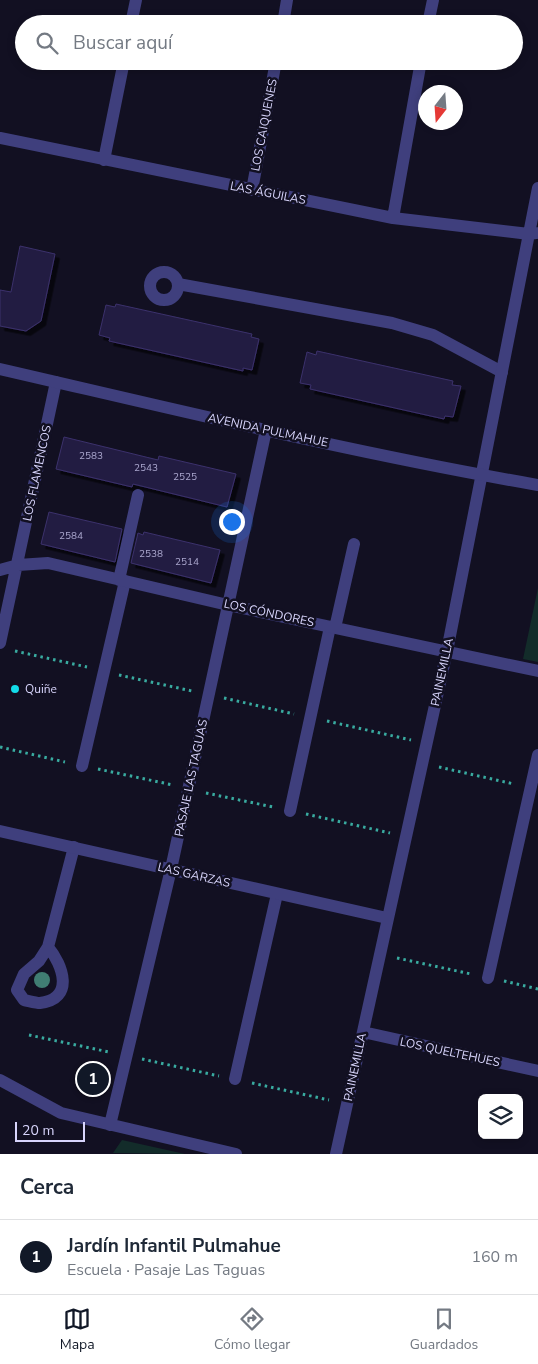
<!DOCTYPE html>
<html lang="es">
<meta charset="utf-8">
<style>
:root{--surface:#fff;--page:#f2f2f3;--text:#1f2937;--muted:#747a83;--line:#e0e1e3;--accent:#111827}
body{margin:0;font-family:"Nunito Sans",sans-serif;background:var(--page);color:var(--text)}
.controls{position:absolute;right:15px;bottom:15px;display:grid;overflow:hidden;border-radius:8px;box-shadow:0 2px 8px #0003}
.controls button{width:45px;height:45px;display:grid;place-items:center;padding:0;border:0;border-bottom:1px solid var(--line);background:var(--surface);color:var(--text);font:25px sans-serif}
.compass{position:absolute;left:418px;top:85px;width:45px;height:45px;border-radius:50%;background:var(--surface);box-shadow:0 2px 8px #0003;rotate:197deg}
.scale{position:absolute;left:15px;bottom:12px;width:70px;box-sizing:border-box;padding-left:5px;border:2px solid #d8d5fc;border-top:0;font-size:14px;line-height:18px;white-space:nowrap;color:#d8d5fc;-webkit-text-stroke:4px #121022;paint-order:stroke}
.you{position:absolute;left:231px;top:521px;width:18px;height:18px;margin:-12px;border:4px solid #fff;border-radius:50%;background:#1a73e8;box-shadow:0 0 0 8px #1a73e833}
.badge{display:grid;place-items:center;width:32px;height:32px;border-radius:50%;background:var(--accent);color:#fff;font-size:16px;font-weight:700}
.pin{position:absolute;translate:-50% -50%;border:2px solid #fff;box-shadow:0 1px 5px #0006}
.list{margin:0;padding:0;list-style:none}
h2{display:flex;justify-content:space-between;align-items:center;height:65px;margin:0;padding:0 20px;font-size:21px}
h2 small{font-size:16px;font-weight:400;color:var(--muted)}
.list li{display:grid;grid-template-columns:32px 1fr auto;gap:15px;align-items:center;box-sizing:border-box;height:75px;padding:0 20px;border-top:1px solid var(--line)}
.list b{display:block;font-size:19px;white-space:nowrap}
.list p{margin:0;font-size:16px;white-space:nowrap;color:var(--muted)}
.list em{font-size:16px;font-style:normal;color:var(--muted)}
.icon{flex:none;width:28px;height:28px;fill:none;stroke:currentColor;stroke-width:2;stroke-linecap:round;stroke-linejoin:round}
.map{position:relative;flex:none;width:538px;height:1154px;overflow:hidden}
.search{position:absolute;background:var(--surface);box-shadow:0 2px 8px #0003;left:15px;right:15px;top:15px;height:55px;display:flex;align-items:center;gap:12px;box-sizing:border-box;padding:0 18px;border-radius:28px;color:var(--muted);font-size:19px}
.sheet{height:140px;background:var(--surface)}
nav{display:flex;justify-content:space-around;align-items:center;box-sizing:border-box;height:70px;border-top:1px solid var(--line);background:var(--surface);font-size:14px;color:var(--muted)}
nav a{display:grid;justify-items:center;gap:2px}
nav .on{color:var(--accent)}
.map>svg:first-child{display:block}
</style>
<div class="map">
<svg width="538" height="1154" viewBox="0 0 538 1154">
<defs>
<filter id="shadow"><feDropShadow dx="4.5" dy="4.5" stdDeviation="0" flood-color="#0009"/></filter>
</defs>
<rect width="100%" height="100%" fill="#121022"/>
<path fill="#132c2a" d="M538,588V662L523,659Z
M122,1140L185,1154L113,1153Z"/>
<path fill="#241d42" stroke="#3b316c" filter="url(#shadow)" d="M20,246L55,254L41,321L26,331L0,326V290L11,292Z
M116,304L252,334L251,337L259,339L252,370L243,368V371L109,341L110,338L99,335L106,305L115,307Z
M317,351L453,381L452,385L461,386L453,417L445,416L444,419L310,389L311,385L300,383L307,352L316,355Z
M64,437L158,460L159,456L236,474L227,507L133,484L132,487L56,469Z
M49,512L122,529L115,562L41,544Z
M144,532L220,550L211,583L131,563L138,533L143,535Z"/>
<g fill="none" stroke-linecap="round" stroke-linejoin="round">
<path stroke="#39aba0" stroke-width="3" stroke-dasharray="2.5 4" stroke-linecap="butt" d="M15,651L87,667
M119,675L192,691
M224,698L294,714
M327,721L411,740
M0,747L65,762
M439,767L514,784
M98,769L173,785
M206,793L273,807
M306,814L390,833
M397,958L471,974
M504,981L538,989
M29,1035L109,1052
M142,1059L219,1076
M252,1083L329,1100"/>
<path stroke="#3f3f7d" stroke-width="12" d="M150 286a14 14 0 1 1 28 0a14 14 0 1 1-28 0Z
M178,284L392,323L433,335L502,372
M82,766L125,581
M290,811L330,627
M48,947C63,965 75,999 40,1003C36,1003 29,1001 24,1000L17,990L24,974L39,961L48,947L74,847
M488,978L538,755
M235,1079L277,894"/>
<path stroke="#3f3f7d" stroke-width="12" d="M131,24L136,0
M283,24L287,0
M428,24L433,0
M0,138L393,218L529,234L536,233
M104,160L124,61
M252,190L276,61
M393,218L421,61
M0,570L18,565L48,563L228,605L538,671
M119,580L138,495
M335,628L354,544
M0,643L56,382
M0,831L387,918
M363,1032L538,1071
M0,1080L61,1113L236,1154
M110,1125L171,869L266,430
M336,1154L447,651L538,188"/>
<path stroke="#3f3f7d" stroke-width="12" d="M0,369C178,410 358,454 538,485"/>
</g>
<circle fill="#407d73" cx="42" cy="980" r="8"/>
<circle fill="#13dbe9" stroke="#121022" stroke-width="2" cx="15" cy="689" r="5"/>
<g text-anchor="middle" dominant-baseline="central" stroke-width="5" stroke-linejoin="round" paint-order="stroke">
<g font-size="10" fill="#aba7ce">
<text x="91" y="456">2583</text>
<text x="146" y="468">2543</text>
<text x="185" y="477">2525</text>
<text x="71" y="536">2584</text>
<text x="151" y="554">2538</text>
<text x="187" y="562">2514</text>
</g>
<g font-size="12" fill="#d8d5fc" stroke="#121022">
<text transform="translate(264 125) rotate(-79)">LOS CAIQUENES</text>
<text transform="translate(268 193) rotate(11)">LAS ÁGUILAS</text>
<text transform="translate(268 430) rotate(12)">AVENIDA PULMAHUE</text>
<text transform="translate(37 473) rotate(-78)">LOS FLAMENCOS</text>
<text transform="translate(269 613) rotate(12)">LOS CÓNDORES</text>
<text transform="translate(442 672) rotate(-78)">PAINEMILLA</text>
<text transform="translate(191 778) rotate(-78)">PASAJE LAS TAGUAS</text>
<text transform="translate(194 875) rotate(13)">LAS GARZAS</text>
<text transform="translate(450 1052) rotate(12)">LOS QUELTEHUES</text>
<text transform="translate(355 1067) rotate(-78)">PAINEMILLA</text>
</g>
<g font-size="12" fill="#d8d5fc" stroke="#121022" text-anchor="start">
<text x="25" y="689">Quiñe</text>
</g>
</g>
</svg>
<div class="controls">
<button><svg class="icon" aria-label="layers" viewBox="0 0 24 24"><path d="M12 4l9 5-9 5-9-5zM3 14l9 5 9-5"/></svg></button>
</div>
<svg class="compass" viewBox="-18 -18 36 36"><path d="M0-13l5 13h-10z" fill="#e53935"/><path d="M0 13l5-13h-10z" fill="#747a83"/></svg>
<div class="scale">20 m</div>
<div class="you"></div>
<div class="pin badge" style="left:93px;top:1079px">1</div>
<div class="search"><svg class="icon" aria-label="search" viewBox="0 0 24 24"><circle cx="10" cy="10" r="6"/><path d="M15 15l6 6"/></svg>Buscar aquí</div>
</div>
<section class="sheet">
<h2>Cerca<small></small></h2>
<ul class="list">
<li><span class="badge">1</span><div><b>Jardín Infantil Pulmahue</b><p>Escuela · Pasaje Las Taguas</p></div><em>160 m</em></li>
</ul>
</section>
<nav>
<a class="on"><svg class="icon" aria-label="map" viewBox="0 0 24 24"><path d="M3 6l6-2 6 2 6-2v14l-6 2-6-2-6 2zM9 4v14M15 6v14"/></svg>Mapa</a>
<a><svg class="icon" aria-label="directions" viewBox="0 0 24 24"><path d="M12 3l9 9-9 9-9-9zM9 14v-3h6M13 9l2 2-2 2"/></svg>Cómo llegar</a>
<a><svg class="icon" aria-label="saved" viewBox="0 0 24 24"><path d="M7 4h10v16l-5-4-5 4z"/></svg>Guardados</a>
</nav>
